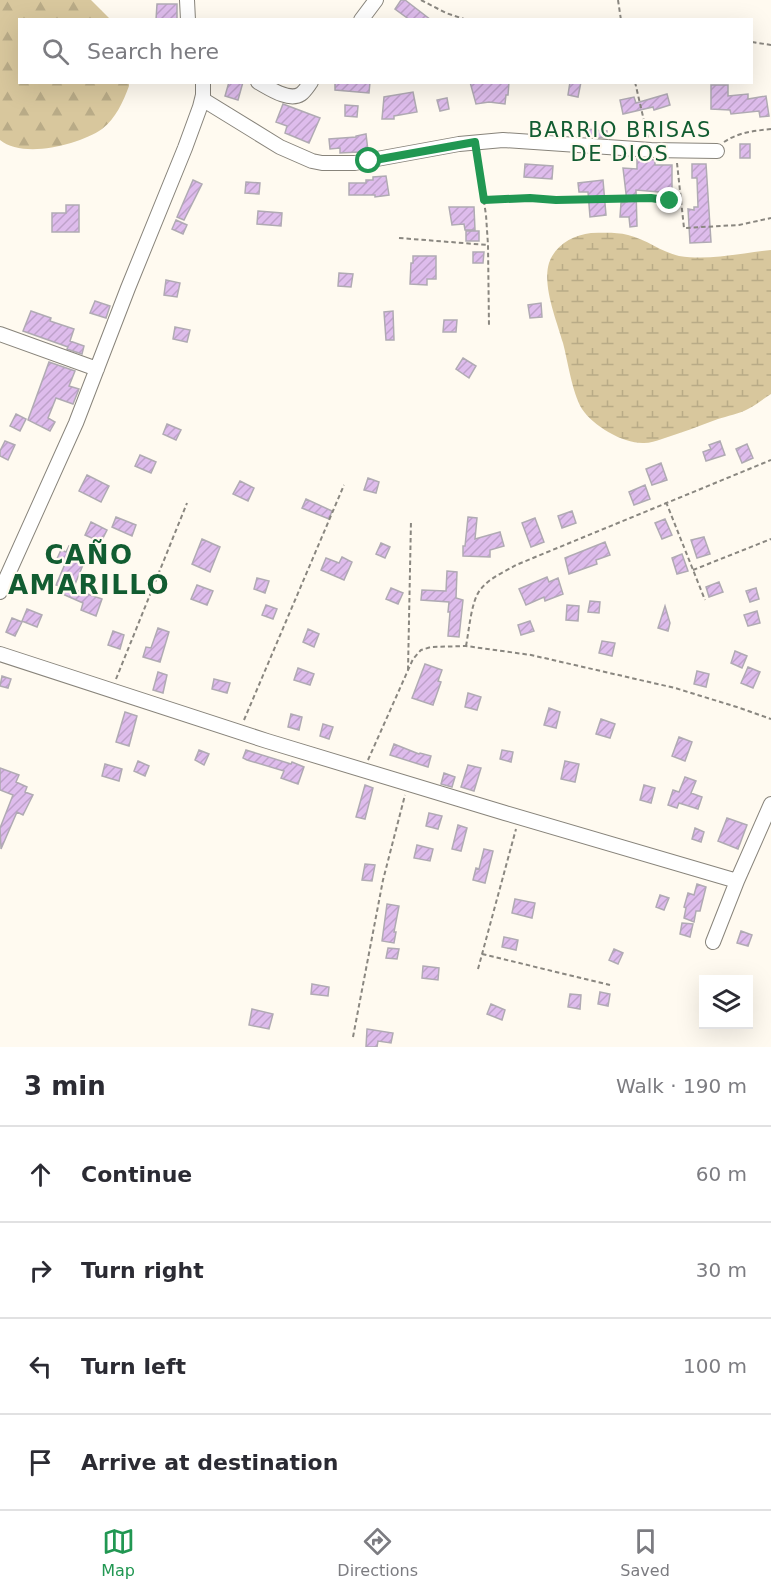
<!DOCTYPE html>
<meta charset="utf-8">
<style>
:root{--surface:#fff;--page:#f2f2f3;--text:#2b2b33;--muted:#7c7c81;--line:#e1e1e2;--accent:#219752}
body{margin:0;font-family:"DejaVu Sans",sans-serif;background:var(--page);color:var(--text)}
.controls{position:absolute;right:18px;bottom:18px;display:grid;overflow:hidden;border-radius:0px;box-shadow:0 6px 24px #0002}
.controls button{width:54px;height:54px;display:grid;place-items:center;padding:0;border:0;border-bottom:2px solid var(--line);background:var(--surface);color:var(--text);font:30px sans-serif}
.stop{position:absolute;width:18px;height:18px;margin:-14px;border:4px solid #219752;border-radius:50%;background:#fff}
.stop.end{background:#219752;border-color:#fff;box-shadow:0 2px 6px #0008}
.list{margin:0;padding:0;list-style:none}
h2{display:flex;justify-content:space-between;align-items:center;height:78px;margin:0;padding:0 24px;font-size:26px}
h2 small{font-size:20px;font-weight:400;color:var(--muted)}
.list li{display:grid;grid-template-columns:39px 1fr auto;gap:18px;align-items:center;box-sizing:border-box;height:96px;padding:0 24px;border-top:2px solid var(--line)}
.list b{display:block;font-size:22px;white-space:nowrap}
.list em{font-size:20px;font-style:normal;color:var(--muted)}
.icon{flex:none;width:33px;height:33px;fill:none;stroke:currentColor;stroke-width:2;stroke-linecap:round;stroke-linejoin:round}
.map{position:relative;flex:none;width:771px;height:1047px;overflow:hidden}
.search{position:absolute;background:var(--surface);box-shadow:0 6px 24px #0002;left:18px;right:18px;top:18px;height:66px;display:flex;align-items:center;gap:15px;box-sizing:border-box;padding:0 21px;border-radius:0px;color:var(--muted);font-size:22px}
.sheet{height:462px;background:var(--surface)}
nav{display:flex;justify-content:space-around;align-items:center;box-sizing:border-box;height:84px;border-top:2px solid var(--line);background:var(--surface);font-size:16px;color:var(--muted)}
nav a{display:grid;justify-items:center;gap:3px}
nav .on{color:var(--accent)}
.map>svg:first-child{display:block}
</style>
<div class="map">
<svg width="771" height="1047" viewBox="0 0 771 1047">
<defs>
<pattern id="forest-firs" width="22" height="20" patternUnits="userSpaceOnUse" patternTransform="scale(1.5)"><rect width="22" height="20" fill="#d8c79d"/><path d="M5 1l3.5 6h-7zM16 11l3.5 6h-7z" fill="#b9ab87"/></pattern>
<pattern id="wetland-marsh" width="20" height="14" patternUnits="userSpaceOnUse" patternTransform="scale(1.5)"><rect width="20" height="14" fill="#d8c79d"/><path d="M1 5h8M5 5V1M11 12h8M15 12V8" fill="none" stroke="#b9ab87"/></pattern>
<pattern id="building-hatch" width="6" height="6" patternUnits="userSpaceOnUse" patternTransform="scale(1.5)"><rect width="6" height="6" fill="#debcec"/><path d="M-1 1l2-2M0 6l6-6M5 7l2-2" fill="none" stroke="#bea1ca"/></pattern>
</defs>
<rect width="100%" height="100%" fill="#fffaf0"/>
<path fill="url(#forest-firs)" d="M0,0H91L110,19L20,20V82L129,83V86C123,102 116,118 102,129C79,145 23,159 0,140Z"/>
<path fill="url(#wetland-marsh)" d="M591,233C603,233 616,232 628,235C646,239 661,252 679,256C710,261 740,253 771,250V394C763,399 756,405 748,409C739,414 727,416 718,419C699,426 681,433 662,439C656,441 650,443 644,443C624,444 593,426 582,409C572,392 568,362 563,343C557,321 542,286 549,263C555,245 573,235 591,233Z"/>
<path fill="url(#building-hatch)" stroke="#b0aab3" stroke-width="1.5" d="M401,0H405L431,20H410L395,9Z
M157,4H177V20H156Z
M229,82H243L238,100L225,96Z
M335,82H370L369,93L335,90Z
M470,82H509L508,95H506L505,104L489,102L476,104Z
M570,82H581L578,97L568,95Z
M711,85H728V96L748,94V99L766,96L769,116L760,117L759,111L731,114L730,110L711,109Z
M413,92L417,112L394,116V119H382L384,97Z
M667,94L670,105L654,110L653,107L623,114L620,100L634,97L636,103Z
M447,98L449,109L440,111L437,100Z
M283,104L320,118L309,143L285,133L287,126L276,122Z
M345,105L358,106L357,117L345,116Z
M586,129L607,131V138L586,137Z
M366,134L368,151L359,153L358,152L340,153V148L330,149L329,139L356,137V136Z
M740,144H750V158H740Z
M637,159L655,160V165H672V195H659V192L636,190L637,226L630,227L629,217H620L621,203L627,202L623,168L637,169Z
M525,164L553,166L552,179L524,177Z
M692,164H706L711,242L690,243L688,209L694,210V207H698L697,178H692Z
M386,176L389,195L375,197V195H349V183H366V180H373V177Z
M193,180L202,184L184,220L177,217Z
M603,180L606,215L590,217L588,192H579L578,183Z
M246,182L260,183L259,194L245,193Z
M66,205H79V232H52V213H66Z
M449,207H474L475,230H465L464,224L452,225Z
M258,211L282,213L281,226L257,224Z
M176,220L187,225L183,234L172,229Z
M466,231H479V241H466Z
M473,252H484L483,263H473Z
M413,256H436V279H427V285L410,284L411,263H413Z
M339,273L353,274L351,287L338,286Z
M166,280L180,283L177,297L164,295Z
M95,301L110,306L106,318L90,313Z
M541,303L542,317L530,318L528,305Z
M31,311L51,318L50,321L74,329L70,341L84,346L82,354L67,349L68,347L23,331Z
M393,311L394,340H386L384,312Z
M444,320H457L456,332H443Z
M175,327L190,330L187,342L173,339Z
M463,358L476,366L469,378L456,369Z
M49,362L75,371L69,386L79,389L73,404L56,398L48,418L55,422L50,431L28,420Z
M16,414L26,419L20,431L10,426Z
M167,424L181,430L176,440L163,434Z
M5,441L15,445L8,460L0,456V451Z
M720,441L725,455L706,461L703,452L711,449L709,445Z
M747,444L753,458L742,463L736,449Z
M140,455L156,462L151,473L135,466Z
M661,463L667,480L652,485L646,469Z
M87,475L109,486L101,502L79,491Z
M368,478L379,482L376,493L364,490Z
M240,481L254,488L248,501L233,494Z
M645,485L650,499L634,505L629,492Z
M306,499L332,511L329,519L302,508Z
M572,511L576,523L562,528L558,516Z
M116,517L136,525L132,536L112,527Z
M468,517L477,518L475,539L500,532L504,546L490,550V557L463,556V546H465Z
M535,518L544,542L531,547L522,523Z
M665,519L672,535L662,539L655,523Z
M91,522L107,530L101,542L85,535Z
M704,537L710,554L697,558L691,540Z
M202,539L220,547L210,572L192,564Z
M605,542L610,555L596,560L597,564L569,574L565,558Z
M381,543L390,547L385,558L376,554Z
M69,546L81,551L79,557L85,560L73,589L102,599L96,616L81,610L83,603L58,592L60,586L56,585L65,564L56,561L61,550L66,552Z
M682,554L688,571L677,574L672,558Z
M342,557L352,562L344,580L321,570L326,558L339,563Z
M447,571L457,572L456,598L463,600L459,637L448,636L450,612H448L449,602L421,600L422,590L446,591Z
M547,577L549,582L558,578L563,594L545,601L544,597L526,605L519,589Z
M257,578L269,581L265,593L254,589Z
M719,582L723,592L709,597L706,587Z
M197,585L213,591L207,605L191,599Z
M391,588L403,593L398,604L386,599Z
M756,588L759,599L750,602L746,591Z
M590,601L600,602L599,613L588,612Z
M266,605L277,609L273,619L262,615Z
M567,605L579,606L578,621L566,620Z
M665,606L670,623L668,631L658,628Z
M27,609L42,615L37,627L22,621Z
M757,611L760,623L748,626L744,615Z
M12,618L22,622L15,636L6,632Z
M530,621L534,631L521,635L518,625Z
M158,628L169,632L160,662L143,657L146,647L151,648Z
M308,629L319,634L314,647L303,642Z
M113,631L124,635L120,649L108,645Z
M602,641L615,643L612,656L599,653Z
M735,651L747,656L742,668L731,663Z
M425,664L442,670L438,681L441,682L433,705L412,698Z
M748,667L760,672L753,688L741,683Z
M298,668L314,674L310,685L294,680Z
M697,671L709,674L706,687L694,684Z
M158,672L167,675L163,693L153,690Z
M2,676L11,679L8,688L0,686Z
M214,679L230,683L227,693L212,689Z
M468,693L481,697L477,710L465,707Z
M549,708L560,712L556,728L544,725Z
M125,712L137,716L129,746L116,742Z
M291,714L302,717L299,730L288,727Z
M601,719L615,724L610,738L596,734Z
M323,724L333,727L329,739L320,736Z
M679,737L692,742L685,761L672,756Z
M394,744L419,754L420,753L431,756L428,767L390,755Z
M199,750L209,754L204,765L195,760Z
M246,750L291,764L292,762L304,767L298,784L281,778L284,771L247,760L243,758Z
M502,750L513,752L511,762L500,759Z
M138,761L149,766L145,776L134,771Z
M565,761L579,764L575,782L561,779Z
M105,764L122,769L119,781L102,776Z
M468,765L481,768L474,791L461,787Z
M0,768L19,775L16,782L27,787L25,792L33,795L23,815L17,812L1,849L0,828L13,795L0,790Z
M444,773L455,777L452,787L441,784Z
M685,777L696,781L691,793L702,797L698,809L679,803L677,808L668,805L673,790L679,792Z
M365,785L373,788L365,819L356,817Z
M644,785L655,788L651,803L640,800Z
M429,813L442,816L438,829L426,826Z
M727,818L747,825L738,849L718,841Z
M458,825L467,828L461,851L452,849Z
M695,828L704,832L701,842L692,839Z
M417,845L433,849L430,861L414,858Z
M484,849L493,851L485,883L473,880L476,868L479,869Z
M365,864L375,865L372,881L362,880Z
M697,884L706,887L700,911H696L694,922L684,918L686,908L684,907L688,893L694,895Z
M660,895L669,898L664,910L656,907Z
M515,899L535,903L532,918L512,913Z
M387,904L399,906L394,932H396L394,943L382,941Z
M682,923L693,924L690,937L680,934Z
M741,931L752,935L748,946L737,943Z
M504,937L518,940L516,950L502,947Z
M388,948L399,949L397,959L386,958Z
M614,949L623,953L618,964L609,960Z
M423,966L439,968L438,980L422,978Z
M312,984L329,987L328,996L311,994Z
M600,992L610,994L608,1006L598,1004Z
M570,994L581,995L580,1009L568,1007Z
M491,1004L505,1010L502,1020L487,1014Z
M252,1009L273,1014L269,1029L249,1025Z
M367,1029L393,1033L391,1043L378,1041L377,1047H366Z"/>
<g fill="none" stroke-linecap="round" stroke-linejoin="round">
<g stroke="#88847b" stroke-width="16">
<path id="minor" d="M187,0L188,20
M361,20L376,0
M258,82C269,88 289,102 301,94C305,91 308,86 311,82
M202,99L280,147L312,161L322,163H355L459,144L503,140L651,150L717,151
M0,334L97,369
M0,592L76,423L128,288L185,148L200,107L203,95V82
M0,654L267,741L505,813L737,881
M713,942L737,881L771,804"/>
</g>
<path stroke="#8a8780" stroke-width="2" stroke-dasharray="4.5 3" stroke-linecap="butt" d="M421,0L446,13L467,20
M618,0L621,20
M752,42L771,45
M635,82L648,138
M724,142C739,132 754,131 771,129
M477,156L486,215L488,245L489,327
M677,163L684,228L739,225L771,218
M484,200L530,198L556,200L651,198L665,201L681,199
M399,238L488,245
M666,502L705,600
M693,570L771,539
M466,646C469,631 471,602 480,590C489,578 504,572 516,565L771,460
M408,670L411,520
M116,679L187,503
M244,720L344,485
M368,760L413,659L421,650L431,647L466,646L531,655L675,688L740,708L771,719
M482,954L610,985
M478,969L516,829
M353,1037L383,880L405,795"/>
<use href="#minor" stroke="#fff" stroke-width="14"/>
</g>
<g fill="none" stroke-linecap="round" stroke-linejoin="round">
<path stroke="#219752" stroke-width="8" d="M369,161L475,142L484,200L530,198L556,200L651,198L670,201"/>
</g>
<g text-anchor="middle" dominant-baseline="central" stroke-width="4.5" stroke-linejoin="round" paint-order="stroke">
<g font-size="21" letter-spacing="1.5" fill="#125c31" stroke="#fffaf0">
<text x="620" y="130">BARRIO BRISAS<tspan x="620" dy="24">DE DIOS</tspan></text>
</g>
<g font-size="26" font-weight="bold" letter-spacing="1.5" fill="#125c31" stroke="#fffaf0">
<text x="89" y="555">CAÑO<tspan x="89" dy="30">AMARILLO</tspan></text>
</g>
</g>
</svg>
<div class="controls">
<button><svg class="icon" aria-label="layers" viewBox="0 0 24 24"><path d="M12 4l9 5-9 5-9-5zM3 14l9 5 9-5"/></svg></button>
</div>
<div class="stop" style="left:369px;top:161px"></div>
<div class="stop end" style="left:670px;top:201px"></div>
<div class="search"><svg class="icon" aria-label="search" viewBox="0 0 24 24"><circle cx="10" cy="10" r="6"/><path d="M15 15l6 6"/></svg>Search here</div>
</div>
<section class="sheet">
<h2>3 min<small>Walk · 190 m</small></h2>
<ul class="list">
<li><svg class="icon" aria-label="ahead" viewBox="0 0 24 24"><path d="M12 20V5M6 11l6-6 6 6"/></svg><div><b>Continue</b></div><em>60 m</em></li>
<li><svg class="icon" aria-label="right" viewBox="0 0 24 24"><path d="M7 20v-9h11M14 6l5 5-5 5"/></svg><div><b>Turn right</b></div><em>30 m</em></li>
<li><svg class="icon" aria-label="left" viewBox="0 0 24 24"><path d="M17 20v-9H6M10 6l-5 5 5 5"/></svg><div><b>Turn left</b></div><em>100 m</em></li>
<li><svg class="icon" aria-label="arrive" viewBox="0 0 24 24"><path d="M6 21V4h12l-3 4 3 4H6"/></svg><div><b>Arrive at destination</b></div></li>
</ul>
</section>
<nav>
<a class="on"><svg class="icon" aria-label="map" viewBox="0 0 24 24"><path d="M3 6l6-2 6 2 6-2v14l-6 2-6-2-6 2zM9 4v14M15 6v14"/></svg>Map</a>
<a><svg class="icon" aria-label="directions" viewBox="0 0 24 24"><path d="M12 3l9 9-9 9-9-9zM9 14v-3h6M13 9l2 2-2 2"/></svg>Directions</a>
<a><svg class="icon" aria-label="saved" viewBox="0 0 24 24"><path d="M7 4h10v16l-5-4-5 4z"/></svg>Saved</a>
</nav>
